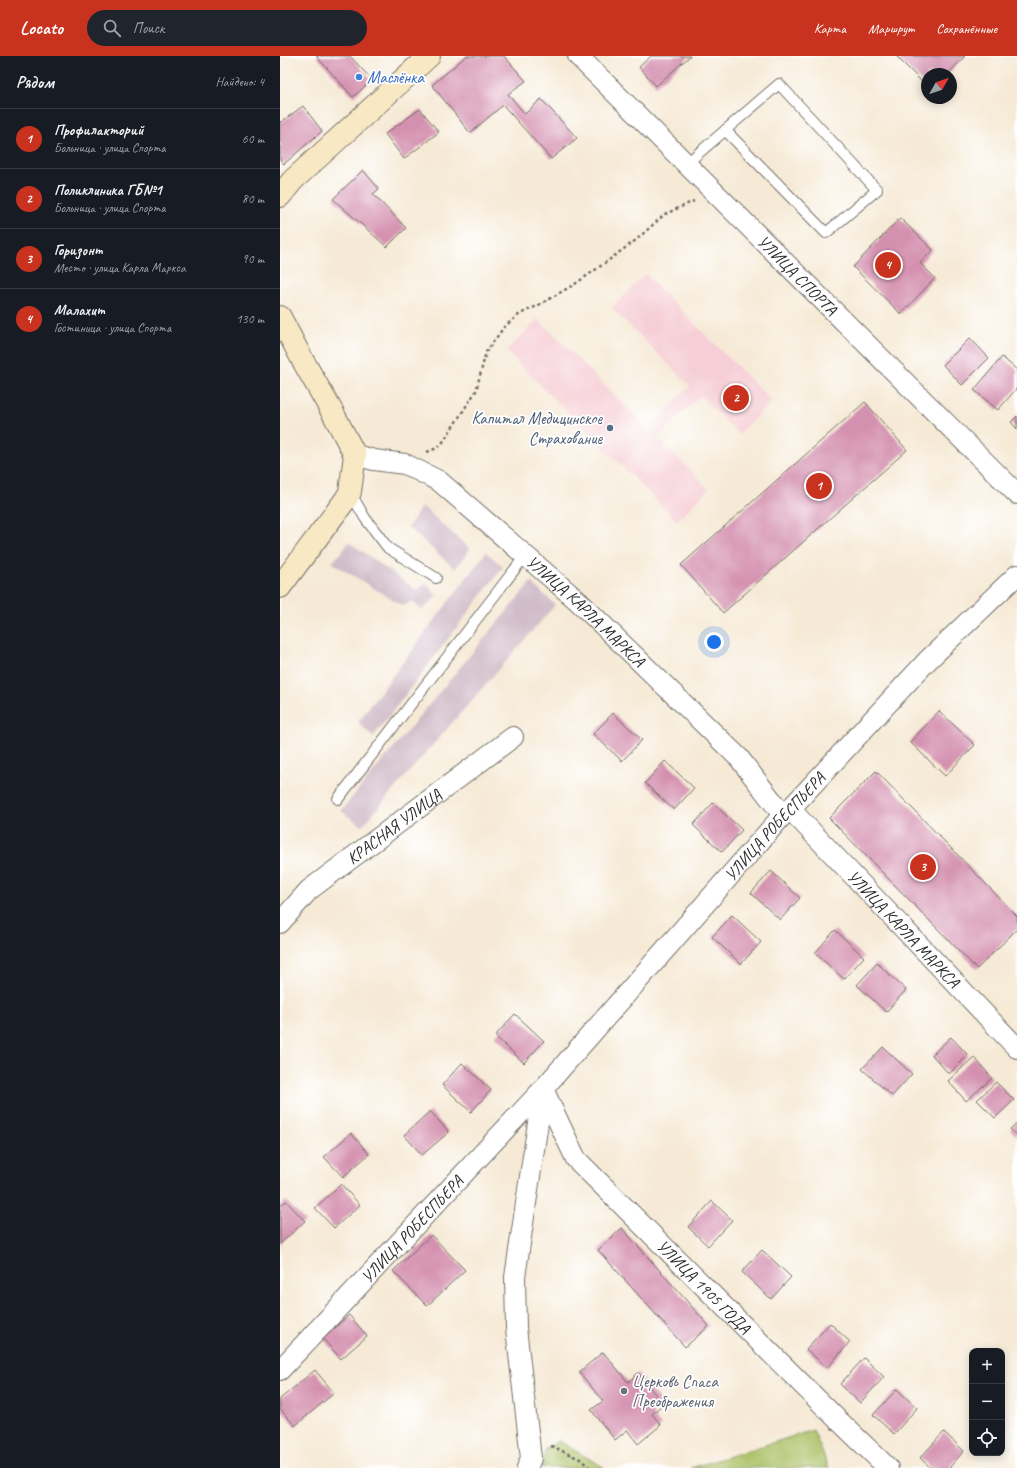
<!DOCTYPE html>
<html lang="ru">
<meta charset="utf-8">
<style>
:root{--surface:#171b24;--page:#20242c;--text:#f1f3f6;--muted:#9ea1a6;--line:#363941;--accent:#c8321e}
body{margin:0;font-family:Caveat,sans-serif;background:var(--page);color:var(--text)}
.controls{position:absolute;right:12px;bottom:12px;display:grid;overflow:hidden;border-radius:8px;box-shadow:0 2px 10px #0003}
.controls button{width:36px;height:36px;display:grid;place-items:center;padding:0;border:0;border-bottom:1px solid var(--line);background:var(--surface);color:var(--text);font:20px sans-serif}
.compass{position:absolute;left:641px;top:12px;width:36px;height:36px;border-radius:50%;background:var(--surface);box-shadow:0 2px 10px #0003;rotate:50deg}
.you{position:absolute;left:434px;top:586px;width:14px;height:14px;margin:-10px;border:3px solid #fff;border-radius:50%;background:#1a73e8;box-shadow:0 0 0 6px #1a73e833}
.badge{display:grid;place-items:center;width:26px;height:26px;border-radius:50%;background:var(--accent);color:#fff;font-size:13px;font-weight:700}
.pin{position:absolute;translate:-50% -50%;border:2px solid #fff;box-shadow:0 1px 4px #0006}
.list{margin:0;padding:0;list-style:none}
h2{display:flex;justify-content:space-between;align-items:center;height:52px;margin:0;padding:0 16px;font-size:17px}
h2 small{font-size:13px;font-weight:400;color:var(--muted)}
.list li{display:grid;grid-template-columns:26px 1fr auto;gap:12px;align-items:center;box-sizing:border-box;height:60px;padding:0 16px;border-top:1px solid var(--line)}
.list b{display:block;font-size:15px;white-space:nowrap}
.list p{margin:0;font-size:13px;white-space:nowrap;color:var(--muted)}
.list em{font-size:13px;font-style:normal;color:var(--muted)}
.icon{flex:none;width:22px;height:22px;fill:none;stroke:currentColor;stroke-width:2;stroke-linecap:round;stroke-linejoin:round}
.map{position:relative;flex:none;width:737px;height:1412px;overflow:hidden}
header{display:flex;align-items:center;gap:24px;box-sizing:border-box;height:56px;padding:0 20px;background:var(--accent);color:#fff}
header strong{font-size:19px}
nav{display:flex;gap:22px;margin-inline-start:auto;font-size:14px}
.search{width:280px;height:36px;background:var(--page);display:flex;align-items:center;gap:10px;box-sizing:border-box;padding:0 14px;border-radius:22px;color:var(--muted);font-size:15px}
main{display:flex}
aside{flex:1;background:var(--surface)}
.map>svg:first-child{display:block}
</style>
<header>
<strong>Locato</strong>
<div class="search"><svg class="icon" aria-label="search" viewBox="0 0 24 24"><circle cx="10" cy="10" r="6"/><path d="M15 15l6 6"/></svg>Поиск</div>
<nav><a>Карта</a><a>Маршрут</a><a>Сохранённые</a></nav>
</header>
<main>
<aside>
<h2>Рядом<small>Найдено: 4</small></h2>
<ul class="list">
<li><span class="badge">1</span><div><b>Профилакторий</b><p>Больница · улица Спорта</p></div><em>60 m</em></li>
<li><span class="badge">2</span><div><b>Поликлиника ГБ№1</b><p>Больница · улица Спорта</p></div><em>80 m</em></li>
<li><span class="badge">3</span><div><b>Горизонт</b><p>Место · улица Карла Маркса</p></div><em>90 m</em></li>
<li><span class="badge">4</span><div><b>Малахит</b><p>Гостиница · улица Спорта</p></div><em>130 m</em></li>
</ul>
</aside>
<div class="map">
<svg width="737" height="1412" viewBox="0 0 737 1412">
<rect width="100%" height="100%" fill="#fff"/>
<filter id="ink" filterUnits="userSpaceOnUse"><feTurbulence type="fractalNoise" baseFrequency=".025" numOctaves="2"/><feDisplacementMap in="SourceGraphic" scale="8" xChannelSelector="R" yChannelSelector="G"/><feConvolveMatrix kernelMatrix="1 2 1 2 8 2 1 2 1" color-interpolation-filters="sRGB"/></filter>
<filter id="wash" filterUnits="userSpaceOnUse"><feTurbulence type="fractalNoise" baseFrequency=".012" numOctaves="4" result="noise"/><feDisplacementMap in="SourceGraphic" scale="16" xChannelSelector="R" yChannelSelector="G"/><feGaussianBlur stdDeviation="0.9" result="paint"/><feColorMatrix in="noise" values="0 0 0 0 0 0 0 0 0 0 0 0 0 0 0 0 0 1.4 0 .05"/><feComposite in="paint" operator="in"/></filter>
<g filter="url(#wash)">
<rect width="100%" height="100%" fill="#f6ead6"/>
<path fill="#f6cfd6" d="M365,218L492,345L459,378L420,340L378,382L429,433L397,465L226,295L258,263L368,373L410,330L332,252Z"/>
<path fill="#d1bdc9" d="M142,450L190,493L175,513L128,471Z
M69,486L136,534L146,527L157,540L142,554L132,545L123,550L108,541L52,507Z
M206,496L223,511L93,681L78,666Z
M251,526L275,549L82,770L61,755Z"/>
<path fill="#aabf63" stroke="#6a7547" d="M533,1374L549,1412H411Z
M279,1385L325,1412H261L266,1392Z"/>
<g id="blocks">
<path fill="#d490af" d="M36,0H70L92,24L73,41Z
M186,0H224L246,25L228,38L245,58L261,43L297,82L271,103L223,49L190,77L152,29Z
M371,0H410L376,30L359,11Z
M618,0H685L668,18H647V31L617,1Z
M23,50L42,75L4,108L0,104V65L1,66Z
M140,53L159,76L124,103L105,78Z
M83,114L99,133L93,138L126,172L107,191L53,143Z
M620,162L653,194L640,207L655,222L621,258L573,211Z
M690,282L709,302L682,329L663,309Z
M722,301L737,314V332L718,354L694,334Z
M585,346L627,394L443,557L401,509Z
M737,360V373L731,366Z
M659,655L695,689L665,720L630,686Z
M333,657L362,684L342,705L313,678Z
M385,705L414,732L394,754L365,727Z
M596,715L737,860V873L697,913L549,762Z
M433,747L462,774L442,796L413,769Z
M491,815L520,842L500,864L471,837Z
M452,859L481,886L461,908L432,881Z
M555,874L584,901L564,923L535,897Z
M597,907L626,934L606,956L577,929Z
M235,958L264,985L244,1007L215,980Z
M671,981L688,999L669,1018L652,999Z
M603,991L632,1018L612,1040L582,1013Z
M694,1001L712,1022L686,1045L668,1025Z
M182,1007L211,1034L191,1056L162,1029Z
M716,1026L734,1044L715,1062L697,1044Z
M150,1055L169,1076L142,1099L124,1079Z
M737,1067V1080L730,1073Z
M71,1077L89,1098L63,1121L44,1101Z
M61,1128L80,1149L54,1172L35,1152Z
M6,1145L25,1165L0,1188V1150Z
M432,1145L452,1164L428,1190L408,1171Z
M342,1172L429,1270L405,1291L318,1194Z
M151,1179L185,1214L147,1250L113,1215Z
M482,1194L511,1221L491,1243L462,1216Z
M69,1259L87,1280L61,1303L43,1283Z
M550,1267L570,1286L547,1312L526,1293Z
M323,1296L348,1326L358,1317L383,1348L372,1358L381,1369L358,1388L347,1374L335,1384L311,1354L323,1345L299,1316Z
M584,1302L604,1321L580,1347L560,1328Z
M35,1314L54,1337L15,1370L0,1353V1343Z
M617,1333L637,1352L614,1378L593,1359Z
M664,1376L684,1395L669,1412H651L640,1402Z"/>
</g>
</g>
<g filter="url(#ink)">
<use href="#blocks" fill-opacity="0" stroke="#726e67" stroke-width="1"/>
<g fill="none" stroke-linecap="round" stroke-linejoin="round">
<g stroke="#726e67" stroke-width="12">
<path id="service" d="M406,108L499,28L597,134L546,177L445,74
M70,436L85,462L108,492L156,522
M58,743L245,500"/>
</g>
<g stroke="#726e67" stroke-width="22">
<g id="minor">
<path id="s1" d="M298,0L737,438"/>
<path id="s2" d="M75,399L94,404L125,408L159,425L298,545L459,702L503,759"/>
<path id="s3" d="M510,753L737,992"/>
<path id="s4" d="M0,867L29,834L233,681"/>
<path id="s5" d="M263,1033L296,1103L556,1362L608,1412"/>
<path id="s6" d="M0,1314L263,1033L503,759L510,753L647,605L737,519"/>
<path d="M247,1412L251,1402L236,1272L235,1221L263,1033"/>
</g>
</g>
<g stroke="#726e67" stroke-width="24">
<path id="secondary" d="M0,140L13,124L149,0
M0,261L22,303L54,359L75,399L70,436L66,443L0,531"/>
</g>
<path stroke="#726e67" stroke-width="2.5" stroke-dasharray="3 3" stroke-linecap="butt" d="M147,396L157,392L163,386L196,335L206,296L224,271L240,258L257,250L295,228L318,212L356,184L385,158L414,145
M271,1390L300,1403L310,1412"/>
<use href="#service" stroke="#fff" stroke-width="10"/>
<use href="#minor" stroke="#fff" stroke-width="20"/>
<use href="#secondary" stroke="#f8e8c3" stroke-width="22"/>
</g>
</g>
<circle fill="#3f7fe0" stroke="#fff" stroke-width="1.5" cx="79" cy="21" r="4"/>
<circle fill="#5c6f8a" stroke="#fff" stroke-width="1.5" cx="330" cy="372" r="4"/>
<circle fill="#6b7280" stroke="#fff" stroke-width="1.5" cx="344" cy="1335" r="4"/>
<g text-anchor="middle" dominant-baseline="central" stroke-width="3.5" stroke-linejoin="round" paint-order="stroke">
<g font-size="17" fill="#366cbe" stroke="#fff" text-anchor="start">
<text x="87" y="21">Маслёнка</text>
</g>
<g font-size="17" fill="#2b2b2b" stroke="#fff">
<text stroke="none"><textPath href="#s1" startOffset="310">УЛИЦА СПОРТА</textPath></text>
<text stroke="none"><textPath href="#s2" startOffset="285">УЛИЦА КАРЛА МАРКСА</textPath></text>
<text stroke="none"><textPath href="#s4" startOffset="150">КРАСНАЯ УЛИЦА</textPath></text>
<text stroke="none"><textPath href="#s6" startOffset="735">УЛИЦА РОБЕСПЬЕРА</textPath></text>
<text stroke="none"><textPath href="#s3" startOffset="165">УЛИЦА КАРЛА МАРКСА</textPath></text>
<text stroke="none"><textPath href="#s6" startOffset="193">УЛИЦА РОБЕСПЬЕРА</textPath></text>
<text stroke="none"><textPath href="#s5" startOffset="258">УЛИЦА 1905 ГОДА</textPath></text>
</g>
<g font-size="17" fill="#4e5e75" stroke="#fff" text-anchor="end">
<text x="322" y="362">Капитал Медицинское<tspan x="322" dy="20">Страхование</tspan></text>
</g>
<g font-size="17" fill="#5b616d" stroke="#fff" text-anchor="start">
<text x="352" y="1325">Церковь Спаса<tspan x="352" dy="20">Преображения</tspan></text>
</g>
</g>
</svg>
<div class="controls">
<button>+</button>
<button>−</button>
<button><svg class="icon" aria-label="locate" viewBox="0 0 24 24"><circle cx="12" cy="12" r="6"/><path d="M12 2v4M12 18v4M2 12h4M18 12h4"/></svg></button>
</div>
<svg class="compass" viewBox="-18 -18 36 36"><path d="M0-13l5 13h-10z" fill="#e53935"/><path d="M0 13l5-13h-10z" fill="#9ea1a6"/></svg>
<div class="you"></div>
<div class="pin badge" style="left:539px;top:430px">1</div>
<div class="pin badge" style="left:456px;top:342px">2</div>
<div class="pin badge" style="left:643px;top:811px">3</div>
<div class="pin badge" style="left:608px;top:209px">4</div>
</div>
</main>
